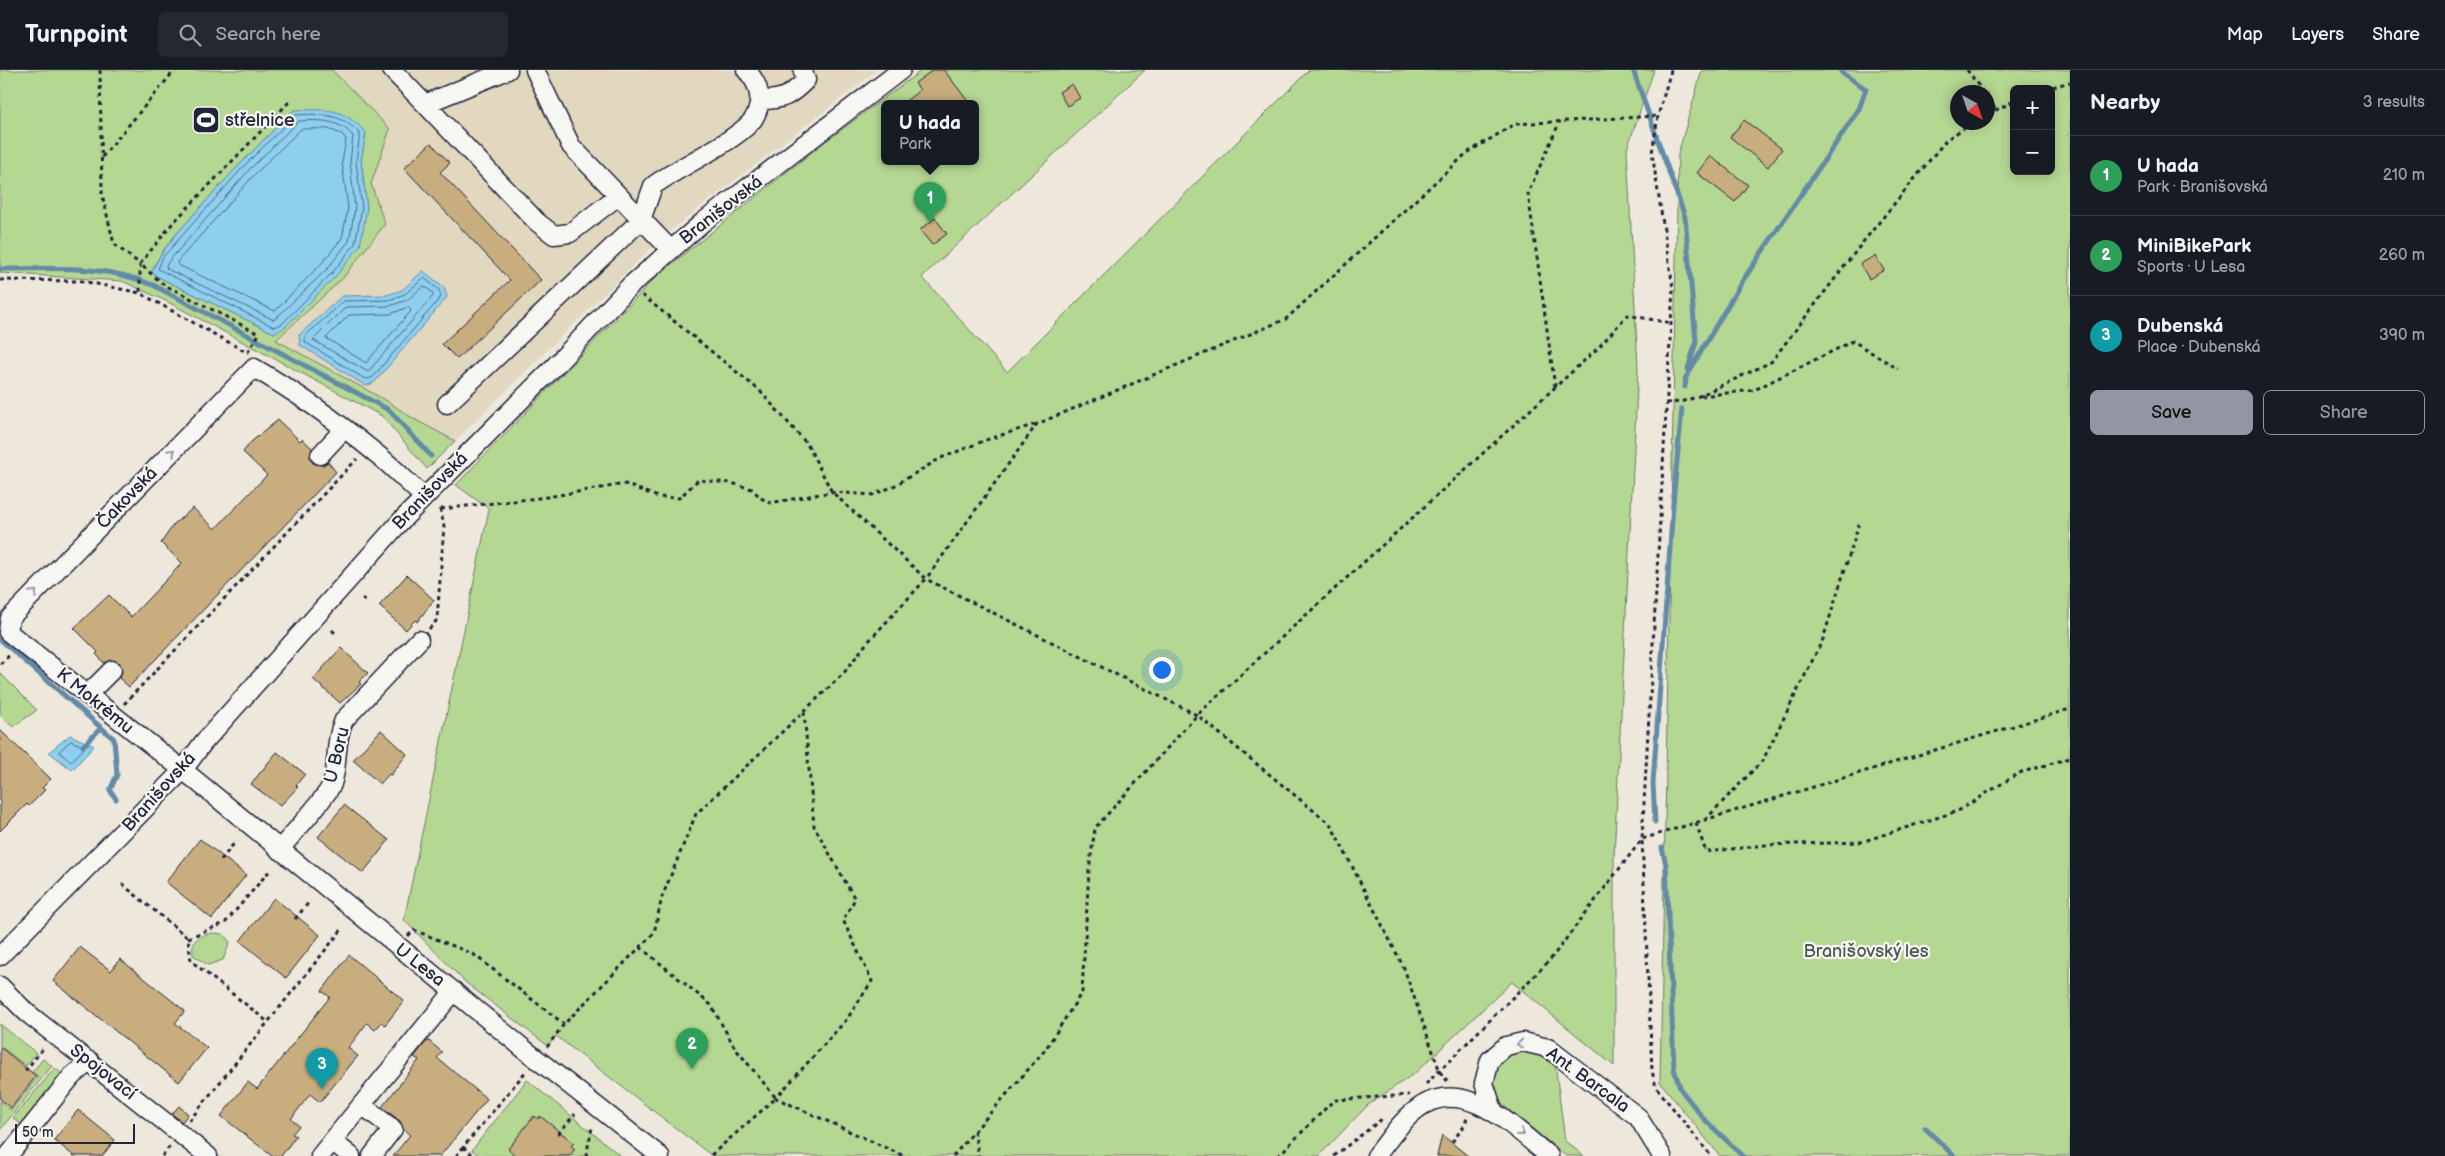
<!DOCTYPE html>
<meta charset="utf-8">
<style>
:root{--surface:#171b24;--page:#242831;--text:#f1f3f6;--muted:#9ea1a6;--line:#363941;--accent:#9495a2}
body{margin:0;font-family:"Balsamiq Sans",sans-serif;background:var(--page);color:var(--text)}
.controls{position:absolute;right:15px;top:15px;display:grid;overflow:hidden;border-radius:8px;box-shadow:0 2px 12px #0003}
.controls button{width:45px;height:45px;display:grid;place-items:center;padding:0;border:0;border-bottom:1px solid var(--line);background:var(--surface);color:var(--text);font:25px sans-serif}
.compass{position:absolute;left:1950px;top:15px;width:45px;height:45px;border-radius:50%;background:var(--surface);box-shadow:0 2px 12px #0003;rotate:140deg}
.scale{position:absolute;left:15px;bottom:12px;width:120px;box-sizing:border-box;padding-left:5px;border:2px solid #22223b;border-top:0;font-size:14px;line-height:18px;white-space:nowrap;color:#22223b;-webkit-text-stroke:4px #f6f6f2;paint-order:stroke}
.you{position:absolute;left:1161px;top:599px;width:18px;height:18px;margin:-12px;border:4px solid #fff;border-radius:50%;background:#1a73e8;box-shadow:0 0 0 8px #1a73e833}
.badge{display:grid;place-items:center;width:32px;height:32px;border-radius:50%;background:var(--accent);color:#fff;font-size:16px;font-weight:700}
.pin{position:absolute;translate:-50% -41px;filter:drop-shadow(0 1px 2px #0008)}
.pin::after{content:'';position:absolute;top:26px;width:18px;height:15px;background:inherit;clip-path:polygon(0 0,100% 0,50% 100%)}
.popup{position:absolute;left:881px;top:30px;width:98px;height:65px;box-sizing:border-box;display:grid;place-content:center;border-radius:8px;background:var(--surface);filter:drop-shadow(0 1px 4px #0005);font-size:16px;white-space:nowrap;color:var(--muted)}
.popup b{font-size:19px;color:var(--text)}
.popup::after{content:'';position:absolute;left:50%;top:100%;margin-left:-10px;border:10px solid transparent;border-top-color:var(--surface)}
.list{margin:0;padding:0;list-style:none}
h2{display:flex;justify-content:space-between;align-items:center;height:65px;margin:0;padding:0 20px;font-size:21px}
h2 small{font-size:16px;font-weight:400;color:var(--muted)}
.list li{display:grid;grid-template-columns:32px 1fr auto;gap:15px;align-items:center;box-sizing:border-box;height:80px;padding:0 20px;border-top:1px solid var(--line)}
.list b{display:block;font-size:19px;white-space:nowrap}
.list p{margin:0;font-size:16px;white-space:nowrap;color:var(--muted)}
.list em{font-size:16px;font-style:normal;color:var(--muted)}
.actions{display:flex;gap:10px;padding:15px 20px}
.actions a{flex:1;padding:11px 0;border:1px solid var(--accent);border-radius:8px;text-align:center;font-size:18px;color:var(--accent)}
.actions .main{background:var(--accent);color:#111}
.icon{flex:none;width:28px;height:28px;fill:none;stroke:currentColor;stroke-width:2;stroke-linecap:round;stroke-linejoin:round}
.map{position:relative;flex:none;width:2070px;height:1086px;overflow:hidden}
header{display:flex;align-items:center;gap:30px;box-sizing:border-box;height:70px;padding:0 25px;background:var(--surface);border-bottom:1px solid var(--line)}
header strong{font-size:24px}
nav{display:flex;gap:28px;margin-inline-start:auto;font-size:18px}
.search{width:350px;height:45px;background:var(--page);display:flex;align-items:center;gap:12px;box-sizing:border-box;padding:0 18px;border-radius:8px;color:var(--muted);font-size:19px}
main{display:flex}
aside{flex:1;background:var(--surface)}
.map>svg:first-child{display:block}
</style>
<header>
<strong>Turnpoint</strong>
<div class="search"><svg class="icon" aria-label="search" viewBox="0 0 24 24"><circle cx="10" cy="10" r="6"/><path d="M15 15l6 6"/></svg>Search here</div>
<nav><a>Map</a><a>Layers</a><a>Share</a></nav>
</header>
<main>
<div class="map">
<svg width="2070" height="1086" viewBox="0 0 2070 1086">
<rect width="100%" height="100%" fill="#ede8db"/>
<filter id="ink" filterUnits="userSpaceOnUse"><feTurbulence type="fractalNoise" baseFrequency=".02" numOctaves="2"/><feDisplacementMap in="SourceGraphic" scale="10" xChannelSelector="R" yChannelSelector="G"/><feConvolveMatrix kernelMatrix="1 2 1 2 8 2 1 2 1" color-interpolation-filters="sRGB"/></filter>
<g filter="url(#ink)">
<path fill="#e2d7bf" d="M332,0H877L663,166L455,371L414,349L387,331L276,270L343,208L385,154L371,114L390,59Z"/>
<path fill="#b4d792" stroke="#6b7c66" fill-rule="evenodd" d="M0,0H332L390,59L371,114L385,154L343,208L276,270L387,331L414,349L455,371L427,399L382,346L166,231L122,211L0,203ZM294,40L366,63L361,91L367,138L274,263L156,206L152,201C162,177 181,159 198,140C229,105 261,72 294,40Z
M922,0H1145L922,207L1007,302L1309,0H1654L1627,79L1638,298L1614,787V996L1512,912L1415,1003L1368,1035L1319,1086H712L556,966L548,976L465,912L404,850L489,439L456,415L658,205L822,74ZM885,34H975V92H885Z
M1702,0H2070V1086H1720L1660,1012L1678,84ZM2014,19H2051V101H2014ZM1958,22H1988V52H1958Z
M0,603L37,640L13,657L0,645Z
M211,863L223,864L230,872L223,890L208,895L193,885C191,870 197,867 211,863Z
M0,954L36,983L26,996L0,976Z
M1517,979L1537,982L1555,993L1565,1071L1584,1086H1566L1499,1032L1493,1014L1499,991Z
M43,989L52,996L0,1060V1031L11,1040L38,1006L32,1002Z
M55,998L64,1006L23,1056L13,1048Z
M527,1010L621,1086H480L472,1080Z"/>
<path fill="#8ecfef" stroke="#638aa7" d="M294,40C328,40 342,36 366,63L361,91L367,138L360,176L336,206L284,258L274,263L156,206L152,201C163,177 181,159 198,140C229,105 261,72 294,40Z
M423,201L444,217L447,227L375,312L366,316L300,275L299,265L342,226L387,225L402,220Z
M70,665L94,676L72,700L49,682Z"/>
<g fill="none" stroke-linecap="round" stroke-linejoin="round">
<path stroke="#4d6783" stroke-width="1" d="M296,45C321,43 343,44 360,64L356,91L362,138L355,174L332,203L282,254L274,257L158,199L163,187L246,94Z
M299,51C319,50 339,49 353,66L350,92L355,138L349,171L328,198L274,250L167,199L166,196L169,191L250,99Z
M328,59L342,64L346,69L342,93L348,138L342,168L322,193L275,241L178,195L177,192L255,104L301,59Z
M424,208L439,220L441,227L372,308L365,309L305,272V266L344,231L389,230L405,224Z
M424,216L433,223V226L368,302L313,270L346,237L390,236L407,230Z
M409,237L411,241L366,293L326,268L349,245L390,244Z
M71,671L85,677L71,692L59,682Z"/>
<path stroke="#638aa7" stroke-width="5" d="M1633,0L1685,147L1696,272L1688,299
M0,199C54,199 102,194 153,215L389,340L431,386
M1685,309L1741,213L1859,39L1866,19L1842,3L1841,0
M1685,317L1686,307
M0,569L114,669L117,705L110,720L116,729
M83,676L101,658
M1655,752L1653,713L1674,421L1682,339
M1662,778L1666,795L1674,999L1681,1020L1704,1049L1743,1086
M1925,1058L1954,1086"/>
</g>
<path fill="#c8ae7f" stroke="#22223b" d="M933,0H944L970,34H902L920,20L915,13Z
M1072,14L1080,28L1067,36L1059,22Z
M1744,50L1782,79L1768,97L1730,67Z
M431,73L450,93L440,102L541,210L457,289L442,274L510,210L404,98Z
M1710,86L1748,115L1735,132L1697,103Z
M935,148L947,164L932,175L920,160Z
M1875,186L1884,200L1869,209L1860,194Z
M278,350L300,371L302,369L312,378L310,388L313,393L323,395L328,392L336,402L129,617L119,608L122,602L120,593L110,590L104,593L96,584L98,582L74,558L109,525L131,547L182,493L161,473L174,454L193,438L215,459L267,405L243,382L251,372Z
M407,505L434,530L417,552L415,550L406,560L379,536Z
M341,578L368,603L359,612L361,614L340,633L313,609Z
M0,660L51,709L42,718L45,720L29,736L27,734L0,761Z
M381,660L407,684L391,705L389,704L380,714L353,690Z
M277,682L305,704L296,715L298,717L280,736L251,714Z
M344,735L389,770L363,803L318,767Z
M200,769L246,805L212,849L166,812Z
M274,828L320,865L286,908L240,871Z
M80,877L111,901L120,889L185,941L175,953L207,978L179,1012L53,911Z
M349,885L404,931L385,955L382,952L375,960L367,953L348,978L358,986L320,1032L310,1024L291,1049L299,1056L292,1064L296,1066L281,1086H272L221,1046L248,1012L257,1019L330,927L322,921Z
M429,971L442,982L437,988L487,1029L440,1086H393L410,1065L403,1059L400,1051L382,1037L419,990L414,987L426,972Z
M0,977L36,1006L11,1038L0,1029Z
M179,1036L188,1044L182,1052L172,1044Z
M78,1040L115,1070L102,1086H74L54,1070Z
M534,1046L538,1049L540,1046L574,1073L571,1076L575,1079L569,1086H516L508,1079Z
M1442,1065L1468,1086H1437Z"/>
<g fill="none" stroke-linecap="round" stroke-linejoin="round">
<g stroke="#22223b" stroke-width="21">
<path id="minor" d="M392,0L425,34L508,0
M535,0L571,76L670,179
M761,30C783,30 790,26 806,10L803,2
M425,34L537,152L554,165L570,163L618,126
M447,334L641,150L653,116C676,98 741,69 754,48C764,31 759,13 746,0
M320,385L344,359
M424,427C408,413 394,398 378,385C339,353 298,323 254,298L10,548L8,562L183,700L524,979L660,1086
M87,625L112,600
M279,780C290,767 327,727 332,714C339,693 334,671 344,650L419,570
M0,886L183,700L203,673L400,452L554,297L630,216L703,152L901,0
M0,916L26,942L208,1086
M362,1035L393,1059L372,1086
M1493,1040L1484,1013L1490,990L1506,976L1523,972L1548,978L1638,1047L1662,1086
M332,1071L351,1086
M8,1086L72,1006L90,991
M320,1086L454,921
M1376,1086C1389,1070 1400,1052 1416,1040C1463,1003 1514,1058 1549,1086"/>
</g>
<path stroke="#22223b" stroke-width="3" stroke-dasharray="4 4" stroke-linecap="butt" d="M100,0L102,124L114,174L140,194V223
M1671,0L1658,46L1652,83L1673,218L1642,769L1652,1001L1656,1017L1711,1086
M1967,0L1983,22
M2045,19L2070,12
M1988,29L1995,39
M1988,44L2014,31
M102,87L175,0
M0,210L82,211L140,223L248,283
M642,225L760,321L807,374L832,422L926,509L1197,645L1331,755L1404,898L1440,1002L1449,1013
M248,282L259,264L163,214L140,194L172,154L289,32
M1555,317L1528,123L1560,51
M1701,326L1754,320L1853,271L1898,299
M1666,333L1680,332L1697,327L1771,292L1863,172L1947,69L1974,52
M441,439L547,427L625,414L658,427L679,428L698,410L731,413L752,419L761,428L770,433L832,422L872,425L892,417L941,388L986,370L1036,354
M362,528L367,533
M429,559L437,550L444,456L440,439
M332,560L337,565
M0,594L11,584
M124,634L357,389
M804,642L814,756L855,829L843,850L872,911L847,949L776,1028L904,1086
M1705,750L1763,690L1823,569L1859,454
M1696,753L1706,782L1766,775L1861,772L1958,741L2019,703L2070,688
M221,790L236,771
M122,814L188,868L191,891L268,952
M295,849L310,831
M408,866L414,860L473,884L564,954
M188,868L225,853L271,799
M640,877L711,935L735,978L776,1028L710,1086
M547,977L564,954L654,863L662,827L696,744L843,604L866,574L926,509L1037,354L1286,249L1467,83L1515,54L1658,46
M25,1001L45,976
M1426,1014L1550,890L1642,769L2070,639
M189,1051L343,858
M974,1061L979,1086
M558,1064L575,1044
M1452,1072L1465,1055L1467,1047
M463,1077L474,1086
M162,1086L171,1075
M456,1086L527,1000
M586,1086L592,1058
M953,1086L1045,980L1082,922L1089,800L1095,758L1197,645L1599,277L1627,245L1671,253
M1278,1086L1334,1030L1409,1025
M1334,1086L1382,1049"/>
<use href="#minor" stroke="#f6f6f2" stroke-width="18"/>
</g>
<defs><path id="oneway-chevron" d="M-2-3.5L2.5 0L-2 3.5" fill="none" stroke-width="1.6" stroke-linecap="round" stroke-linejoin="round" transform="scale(1.25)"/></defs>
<g stroke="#9797a0">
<use href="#oneway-chevron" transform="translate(172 382) rotate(-46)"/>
<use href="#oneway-chevron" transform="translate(34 523) rotate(-46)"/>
<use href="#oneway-chevron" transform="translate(1520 974) rotate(175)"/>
<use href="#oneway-chevron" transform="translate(1521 1063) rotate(39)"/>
</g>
</g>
<defs>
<g id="stadium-square" transform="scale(1.4375)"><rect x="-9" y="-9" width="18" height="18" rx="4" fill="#22223b" stroke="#f6f6f2"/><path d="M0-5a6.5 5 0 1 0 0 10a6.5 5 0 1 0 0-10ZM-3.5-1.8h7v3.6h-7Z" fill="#fff"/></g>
</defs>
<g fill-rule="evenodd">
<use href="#stadium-square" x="206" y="50"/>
</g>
<g text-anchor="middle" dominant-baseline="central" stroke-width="4.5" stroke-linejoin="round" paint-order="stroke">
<g font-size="18" fill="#22223b" stroke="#f6f6f2" text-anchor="start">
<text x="225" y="50">střelnice</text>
</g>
<g font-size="18" fill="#22223b" stroke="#f6f6f2">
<text transform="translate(721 140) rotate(-38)">Branišovská</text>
<text transform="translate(430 421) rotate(-46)">Branišovská</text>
<text transform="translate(127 428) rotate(-46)">Čakovská</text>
<text transform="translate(95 631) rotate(39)">K Mokrému</text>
<text transform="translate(337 685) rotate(-76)">U Boru</text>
<text transform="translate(159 722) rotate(-48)">Branišovská</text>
<text transform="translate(420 895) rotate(38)">U Lesa</text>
<text transform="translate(103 1002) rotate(38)">Spojovací</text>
<text transform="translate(1588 1010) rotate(36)">Ant. Barcala</text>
</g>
<g font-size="18" fill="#4e5855" stroke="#f6f6f2">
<text x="1866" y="881">Branišovský les</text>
</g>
</g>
</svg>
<div class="controls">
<button>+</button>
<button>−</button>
</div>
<svg class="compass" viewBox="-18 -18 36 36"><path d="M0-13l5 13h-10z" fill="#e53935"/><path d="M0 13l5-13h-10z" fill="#9ea1a6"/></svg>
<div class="scale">50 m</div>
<div class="you"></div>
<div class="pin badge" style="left:930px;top:153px;background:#2e9e5b">1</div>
<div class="popup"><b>U hada</b>Park</div>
<div class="pin badge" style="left:692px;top:999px;background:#2e9e5b">2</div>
<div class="pin badge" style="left:322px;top:1019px;background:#0f9aa8">3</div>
</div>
<aside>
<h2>Nearby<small>3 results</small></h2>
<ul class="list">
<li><span class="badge" style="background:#2e9e5b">1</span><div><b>U hada</b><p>Park · Branišovská</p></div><em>210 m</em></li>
<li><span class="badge" style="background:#2e9e5b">2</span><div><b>MiniBikePark</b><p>Sports · U Lesa</p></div><em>260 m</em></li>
<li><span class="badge" style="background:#0f9aa8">3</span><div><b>Dubenská</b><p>Place · Dubenská</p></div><em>390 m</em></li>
</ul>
<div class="actions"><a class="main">Save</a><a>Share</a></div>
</aside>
</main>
